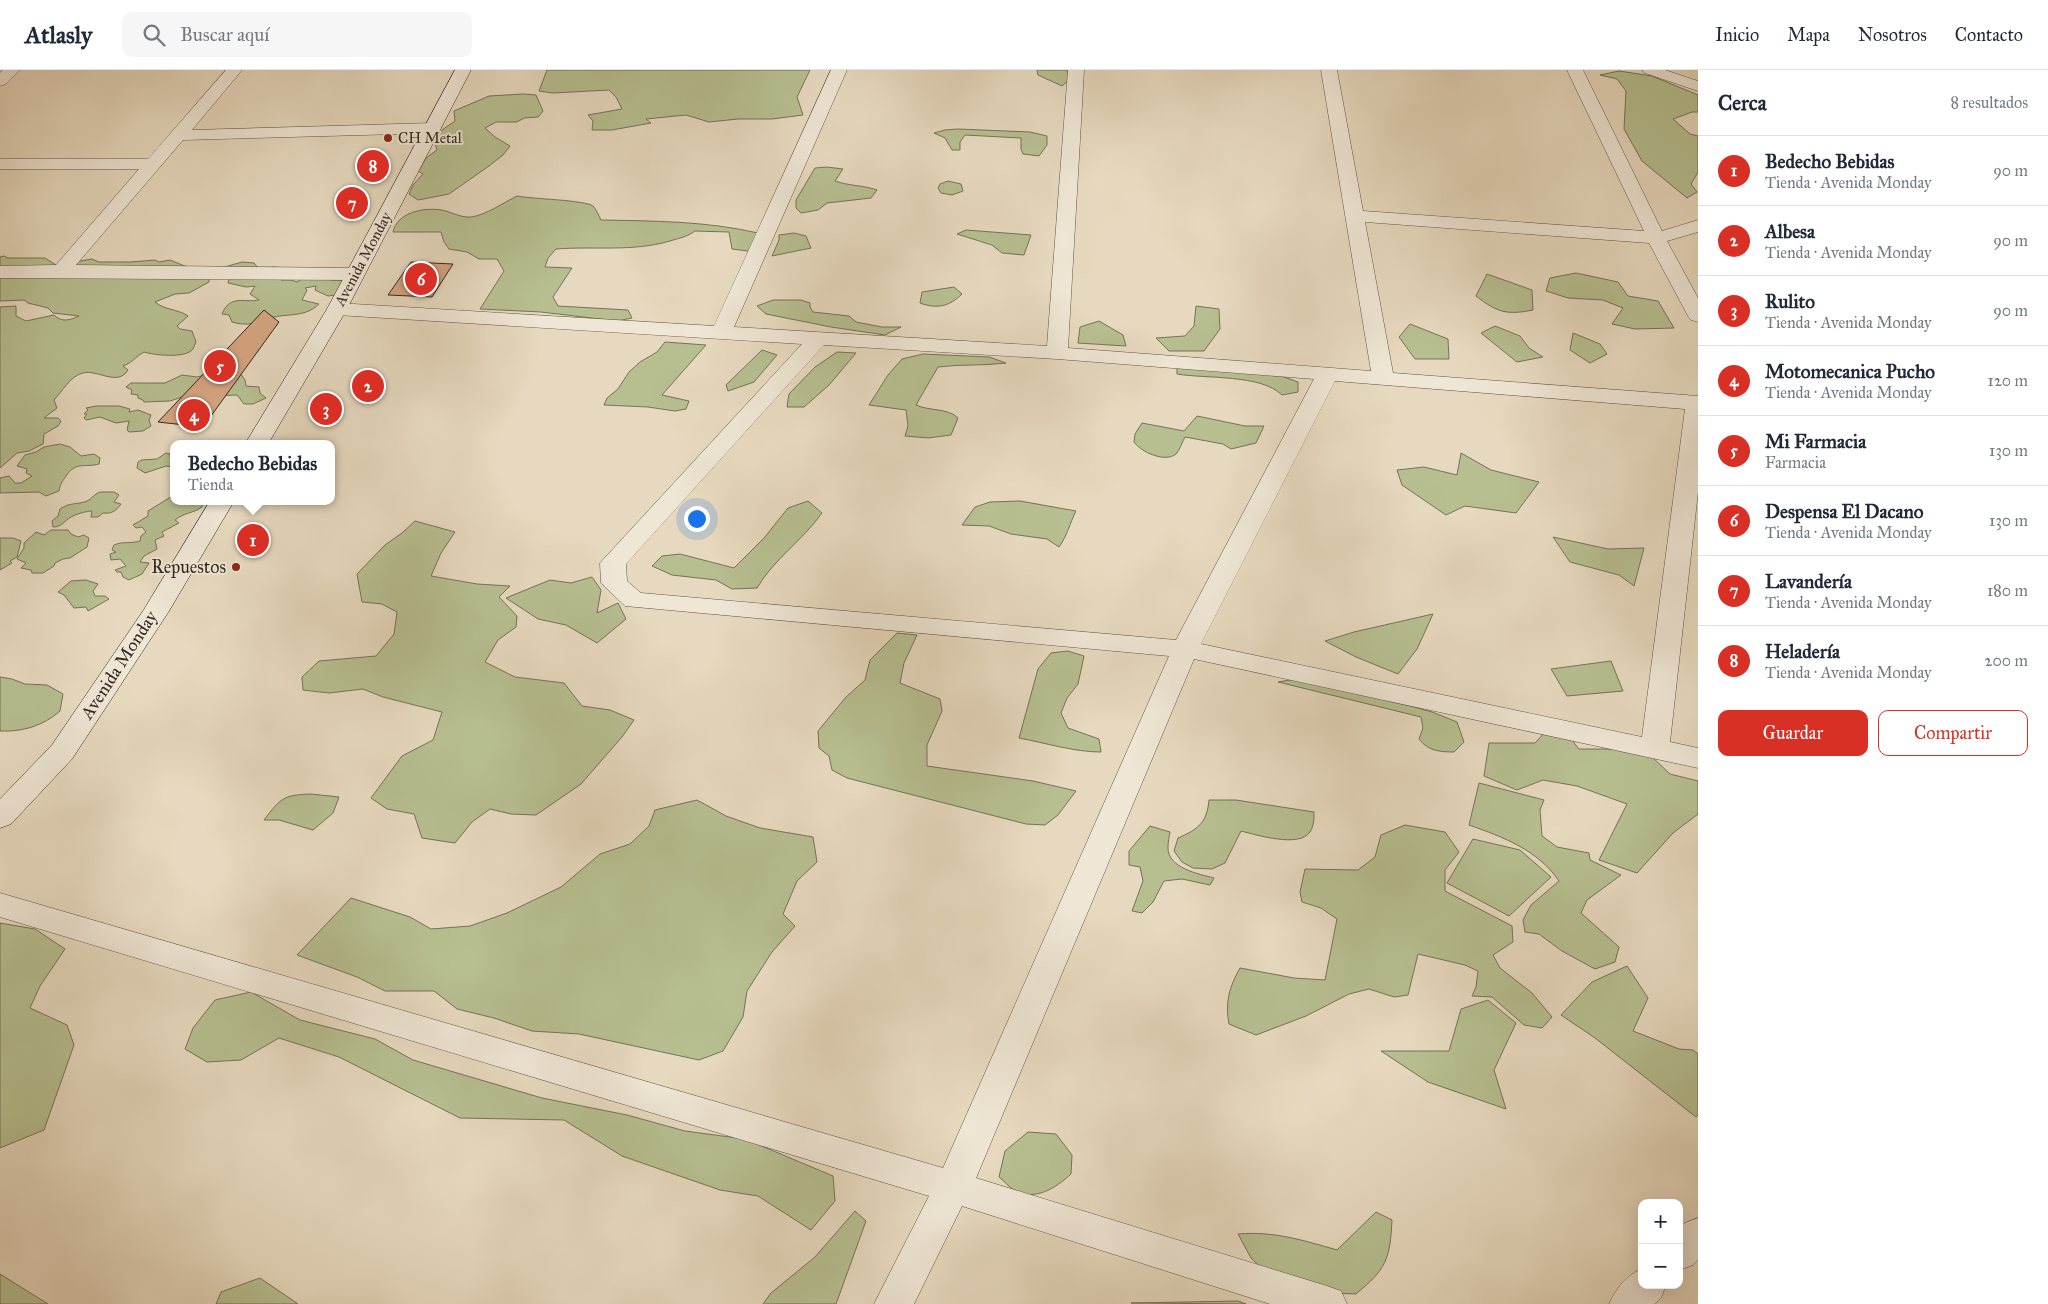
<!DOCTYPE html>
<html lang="es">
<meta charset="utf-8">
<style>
:root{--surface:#fff;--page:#f6f6f7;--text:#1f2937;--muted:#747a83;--line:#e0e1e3;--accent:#d93025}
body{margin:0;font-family:"IM FELL Great Primer",serif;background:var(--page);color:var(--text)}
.controls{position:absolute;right:15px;bottom:15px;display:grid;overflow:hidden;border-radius:10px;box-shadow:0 5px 20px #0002}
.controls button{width:45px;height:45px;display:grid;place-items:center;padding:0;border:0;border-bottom:1px solid var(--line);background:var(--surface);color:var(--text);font:25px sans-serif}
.you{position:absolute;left:696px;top:448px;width:18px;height:18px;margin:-12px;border:4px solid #fff;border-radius:50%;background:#1a73e8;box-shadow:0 0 0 8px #1a73e833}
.badge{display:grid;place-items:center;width:32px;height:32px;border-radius:50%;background:var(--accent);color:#fff;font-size:16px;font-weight:700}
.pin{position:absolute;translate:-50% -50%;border:2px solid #fff;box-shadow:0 1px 5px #0006}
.popup{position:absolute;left:170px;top:370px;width:165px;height:65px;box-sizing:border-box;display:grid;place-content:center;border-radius:10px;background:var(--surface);filter:drop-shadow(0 1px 4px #0005);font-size:16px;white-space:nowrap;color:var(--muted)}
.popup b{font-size:19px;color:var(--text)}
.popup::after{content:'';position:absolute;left:50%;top:100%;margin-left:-10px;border:10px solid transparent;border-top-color:var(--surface)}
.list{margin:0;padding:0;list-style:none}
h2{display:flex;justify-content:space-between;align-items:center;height:65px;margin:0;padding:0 20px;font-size:21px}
h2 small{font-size:16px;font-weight:400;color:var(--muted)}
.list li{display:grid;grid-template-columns:32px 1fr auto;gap:15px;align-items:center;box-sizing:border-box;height:70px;padding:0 20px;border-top:1px solid var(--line)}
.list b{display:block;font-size:19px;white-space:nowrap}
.list p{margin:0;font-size:16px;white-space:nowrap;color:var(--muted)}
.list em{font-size:16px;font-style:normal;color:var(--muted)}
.actions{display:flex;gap:10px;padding:15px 20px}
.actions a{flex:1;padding:11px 0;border:1px solid var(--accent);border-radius:10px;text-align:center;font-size:18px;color:var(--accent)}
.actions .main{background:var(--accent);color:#fff}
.icon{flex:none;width:28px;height:28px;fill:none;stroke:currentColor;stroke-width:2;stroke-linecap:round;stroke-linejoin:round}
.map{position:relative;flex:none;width:1698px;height:1234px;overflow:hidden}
header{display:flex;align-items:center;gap:30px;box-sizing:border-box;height:70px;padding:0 25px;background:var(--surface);border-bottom:1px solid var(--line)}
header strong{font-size:24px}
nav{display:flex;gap:28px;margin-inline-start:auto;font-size:18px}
.search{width:350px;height:45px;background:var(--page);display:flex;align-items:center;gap:12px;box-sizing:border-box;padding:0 18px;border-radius:10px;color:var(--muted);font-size:19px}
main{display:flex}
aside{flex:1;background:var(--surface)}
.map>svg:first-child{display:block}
</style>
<header>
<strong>Atlasly</strong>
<div class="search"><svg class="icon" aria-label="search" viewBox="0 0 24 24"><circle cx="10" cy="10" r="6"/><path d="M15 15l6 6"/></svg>Buscar aquí</div>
<nav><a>Inicio</a><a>Mapa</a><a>Nosotros</a><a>Contacto</a></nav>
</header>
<main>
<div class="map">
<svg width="1698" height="1234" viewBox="0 0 1698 1234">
<rect width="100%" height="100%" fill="#e7d9bf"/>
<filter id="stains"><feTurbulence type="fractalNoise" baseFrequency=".004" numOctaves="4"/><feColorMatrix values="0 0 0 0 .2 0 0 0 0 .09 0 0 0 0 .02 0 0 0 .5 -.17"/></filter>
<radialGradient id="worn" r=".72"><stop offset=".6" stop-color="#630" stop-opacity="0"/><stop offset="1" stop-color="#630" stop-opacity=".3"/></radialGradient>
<path fill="#b7bf91" stroke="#757358" d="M547,0H810L797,27L803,45L772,49H738L709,52L686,45L646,49L651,53L612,60H592L593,51L588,45L622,39L616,27L609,20L553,23L539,21Z
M1037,0H1067L1069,10L1062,16L1038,5Z
M1619,1L1652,6L1698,25V42H1692L1673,49L1690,64L1698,66V102L1691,114L1697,122L1687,128L1642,91L1624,59L1626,21L1617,9L1600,5Z
M523,24L536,25L543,41L538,47L524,48L517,52H496L485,58L495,67L510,76L503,85L489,96L449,124L418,130L409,124L413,115L423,104L418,101L426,88L437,80L434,71L442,60L455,51L454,41L489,26Z
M958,59L1030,62L1047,66V75L1039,86L1023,84L1021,79V68L965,65L960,72V80H952L945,68L934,63L945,60Z
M827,97L843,99L835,111C849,116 863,115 877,120L871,128L827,133L818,140L801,143L796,138V130L815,98Z
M948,111L961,114L963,121L952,125L941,123L938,118L940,114Z
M517,126C532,129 585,130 593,136C596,139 599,146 601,150C654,151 706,151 758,163L759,172L748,181L732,179L729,162L695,161C687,167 679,168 670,171C632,182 595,176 556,179L548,188L545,197L572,198L553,227L558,236L628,240L632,248L617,251L541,242L480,239L504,201L497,189H479L467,182L449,179L444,172L441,162H393C397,143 422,137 441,140C450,141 460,148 471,147C486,145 503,133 517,126Z
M966,160L1031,165L1024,185L1002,183L992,175L957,164Z
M794,163L806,166L811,178L772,186L779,170V165Z
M4,186L8,188H45L56,195L92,189L99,192H130L155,190L159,192L170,190L209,206V212L189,223L175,224L155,232C164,240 178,239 188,246L177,256L180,259L192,261L196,272C195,274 194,277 193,279C185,289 154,285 144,282C135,287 132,293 123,296L128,300C118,317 97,299 83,303C70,306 62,322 54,330L57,338L44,348H58L61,351L58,356L44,364L43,374L29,381L17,383L0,398V237L16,236V246L26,251L54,245C62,253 70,250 79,246L53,243L48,238L28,233L24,230L0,231V187Z
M242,192L254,193L259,199L274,197L291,200L281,210H291L297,212C308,203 320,209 333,210C337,210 341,210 345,211L336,225L328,226L315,220L316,216L305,218L307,220L302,230L319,234C305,248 287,243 270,248C262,250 253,255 244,254C240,254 236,253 232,252L229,245L222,244C230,224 244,233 259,230L250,224L255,216L246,217L228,213L229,209L221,198Z
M1576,203L1618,212L1628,226L1658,231L1674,258L1635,259L1612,254L1623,238L1603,230L1568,228L1546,221L1550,208Z
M1487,204L1532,220L1533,240C1507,245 1498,243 1476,226Z
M954,217L962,224C949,237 936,239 920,233L922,222Z
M773,230H801L810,233V237L813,242L849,246L856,252L882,257H901L885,265L831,257L766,244L757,236Z
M1196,236L1219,239L1220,259L1204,281H1169L1156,268L1185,266L1194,256Z
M1099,251L1123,265L1126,276L1078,273L1080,257Z
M1410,254L1448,269L1449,289H1415L1399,267Z
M1495,256L1520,266L1529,278L1543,287L1517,292L1481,263Z
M1573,263L1600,274L1607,284L1590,293L1570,280Z
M665,272L706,275L662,325L689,331L686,339L675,341L648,337L604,335L607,328L618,319L629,302L640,292L657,282Z
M762,280L777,285L754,312L728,321L726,315Z
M837,282L856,283L829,315L804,337H787L789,324L815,297Z
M923,284L989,287L1006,293C983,296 961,294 938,297L916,335C928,341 949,338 958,348L951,365L928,368L905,366L908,356L906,340L869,335L888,305L902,289Z
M1177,295L1270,302L1298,312V322L1282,325C1261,304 1206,309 1177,304Z
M236,297L245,310L246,316L259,317L260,323L266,328L253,334H244L237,325L182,327L170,331L144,332L143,330L138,328V325L131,324L132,320L126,317L131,313H165L182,305L197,307Z
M96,336H119L130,339L129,342L138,340L151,345L149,350L151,356L143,361L129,362L127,360L129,351L116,353L100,347L86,350L84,348L87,344H84L88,340L86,338Z
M1197,346L1245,356H1264L1256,373L1231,379L1223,374L1185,367C1182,372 1180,380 1176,384C1165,393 1141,382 1134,372L1135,364L1142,353L1184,361Z
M60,374L70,377L81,386L94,384L100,388L99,394C84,398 76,391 66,406C62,412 60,414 59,421L46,426L39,422L0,423V408L9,406L15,413H21L32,406L26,403L27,399L17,396L25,385L36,382L44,377Z
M166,383L170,384V387L174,388V397L166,396L145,403L137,398L138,392L142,390L157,389Z
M1461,383L1491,400L1539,412L1516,443L1465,436L1446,445L1402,415L1397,400L1424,397L1457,405Z
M100,422H114L119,425L114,432L121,434C116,441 112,444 103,443L98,447H91L92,441C87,441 76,444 71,447C64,451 62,457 53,457L52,451L58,446L60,439C70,432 77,435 87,431C92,429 94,424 100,422Z
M174,425V431H203L202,437C194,443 183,443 175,450L179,453L162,462L164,466L155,470L157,479L144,486L140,492L149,493L142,504L129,510L123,507L121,502H117L115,500L126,496L120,489L111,490L110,484L116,482L112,480L114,475C123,471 130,474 140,471L141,466L146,462L142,457L136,458L133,455L148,446V441Z
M808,431L822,443C803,470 774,489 757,518L732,519L716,510L672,505L652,496L662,486L680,484L734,498L764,468L788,438Z
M1020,431L1076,441C1070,453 1067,466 1059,477L1047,469L1011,464L989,456L962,455L975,437L990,432Z
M415,451L455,462L441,483L431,506L477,514L510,516L499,527L517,546L516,557L498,570L485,592L515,607L564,613L582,636L610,640L634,650L622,667L581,714L536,745L511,744L490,739L472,752L455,773L422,768L414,744L387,739L371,728L402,686L433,670L442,642L383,627L363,619L329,623L303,620L302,607L319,591L376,586L394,564L397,542L382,534L362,532L357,504L385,475L402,463Z
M51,460H68L71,464L78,467L84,465L89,468L87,477L70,488L63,489L55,493L54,496L43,503H32L31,500L21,498L26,493L17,489L24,478V473L36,462L44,465Z
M1553,467L1608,479L1644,478L1634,516L1619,505L1570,492Z
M0,468H13L21,471L17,487L10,491L12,493L0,500Z
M592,507L601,520L597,543L618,533L626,549L597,573L566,555L538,549L506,528L550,510L571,513Z
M86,510L98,514L93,521L95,526H105L109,529L88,541L86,537L74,538L64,525L58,522L71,511Z
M1433,544L1417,579L1398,604L1356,587L1325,571L1354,562Z
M897,563L917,565L904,593L900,613L940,629L942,641L927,675V696L1033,711L1076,721L1058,745L1045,755L1026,754L847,708L832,700L829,686L819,678L818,661L846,627L865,610L870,590Z
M1068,581L1084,586L1078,614L1067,628L1061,643L1068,658L1099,669L1101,682C1074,682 1046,673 1019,668L1038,599L1051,583Z
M1611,591L1623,621L1567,626L1551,599Z
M0,607L12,609L25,614L47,615L63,624L60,641C43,656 22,662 0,661Z
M1290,610L1303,611L1410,636L1432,642L1457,652L1464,672L1454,682C1440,682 1428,681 1419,669L1423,658L1421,647L1278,612Z
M1556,650L1579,679H1613L1650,685L1670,704L1698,711V744L1673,763L1637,803L1599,790L1627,734L1577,716L1543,710L1517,720L1484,706L1489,673H1535Z
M1479,713L1544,730L1540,740L1542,766L1557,777L1589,783L1590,790L1621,805L1587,830L1581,843L1619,877L1615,892L1595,899L1562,881L1539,864L1525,862L1523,850L1531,835L1559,811C1538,780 1503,767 1469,755Z
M311,724L339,727L333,743L313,760L279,750H264C281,728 283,725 311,724Z
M697,730L726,746L760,758L813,767L817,792L797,811L783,844L795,856L772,882L747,921L743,947L723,981L699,990L579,964L532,961L494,948L457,939L434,921H385L357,907L297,885L351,828L410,847L431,859L470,856L507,843L561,817L600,784L630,774L649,756L655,740Z
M1209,730H1236L1314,742C1314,749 1314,756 1310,762C1299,778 1257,765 1241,761L1225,793L1212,799L1193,798L1182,792L1174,781L1178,768C1199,759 1207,752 1209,730Z
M1405,755L1445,762L1459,782L1445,800V821L1512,856L1513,872L1493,885L1500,898L1532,923L1552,947L1542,958L1524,955L1492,927L1472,926L1476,917L1478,901L1465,895L1418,884L1408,925L1394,927L1369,919L1349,924L1306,946L1256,965L1229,954C1225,933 1229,917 1240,898L1294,908L1325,910L1337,849L1321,838L1302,832L1300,822L1305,799L1358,800L1375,787L1381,765Z
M1150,756L1170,762C1169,767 1168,772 1168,777C1167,798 1199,804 1214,808L1210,815L1182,809L1164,811L1153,832L1142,843L1132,841L1143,811L1140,797L1129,795V781Z
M1473,769L1520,780L1551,807L1509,846L1447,813Z
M0,853L35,859L65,879L40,916L30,938L67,955L74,975L44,1060L0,1078Z
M1627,896L1648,928L1633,961L1679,979L1693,980L1698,984V1045L1696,1047L1595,968L1561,945L1592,912Z
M251,922L300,950L375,969L413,990L542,1028L627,1045L685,1061L745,1069L833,1106L835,1131L811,1160L758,1126L720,1120L622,1086L564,1050L460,1048L339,987L279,968L241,990L207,992L185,979L193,958L215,930Z
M1488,930L1516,953L1494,1000L1506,1039L1428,1012L1381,981H1449L1461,939Z
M1028,1062L1056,1064L1072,1085L1071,1104C1056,1118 1034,1132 1014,1120C1009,1117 1004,1111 999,1107L1005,1081Z
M855,1141L866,1151L836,1234H763L771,1223L815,1187Z
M1376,1142L1392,1150C1390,1190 1386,1199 1356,1224L1329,1223L1268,1204L1251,1188L1238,1164C1274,1161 1302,1170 1337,1180Z
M0,1204L48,1234H0Z
M260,1208L298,1234H216L221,1222Z
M1238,1231L1246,1234L1131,1233Z"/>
<path fill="#d6a581" stroke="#33271f" d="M411,192L453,194L432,227L388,225Z
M264,240L279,252L203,357L158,352Z"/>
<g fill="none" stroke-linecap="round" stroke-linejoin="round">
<g stroke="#605447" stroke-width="1">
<path id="street" d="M3,0H20L6,14L0,16V3Z
M226,0H242L192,60L433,53L439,54L441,58L439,62L433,63L183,70L76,195L354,198L361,200L364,204L361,208L354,210L0,208V196L56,195L139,99H0V89H148Z
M831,0H847L734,257L1047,276L1068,0H1084L1068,278L1371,301L1321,0H1337L1363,141L1644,161L1567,0H1583L1662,161L1698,150V162L1667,171L1698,228V252L1691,250L1688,246L1649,173L1365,152L1393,303L1698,326V422L1670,672L1698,678V698L1194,589L976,1108L1327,1216L1341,1221L1347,1234H1270L962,1136L914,1234H874L929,1126L0,847V823L943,1098L1169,586L625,536L601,513L600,493L802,274L337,245L330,243L327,239L330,235L337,233L714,256ZM824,275L1057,289L1314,309L1176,570L641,523L627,511L626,494ZM1335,311L1685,339L1642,667L1201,574Z
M1642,0H1665L1698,11V21L1645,3Z
M1698,1148V1190L1693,1195L1679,1200V1158L1685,1153Z
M1642,1199V1215H1666L1661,1228L1655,1234H1609C1616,1219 1626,1205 1642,1199Z"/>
</g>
<g stroke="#33271f" stroke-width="1">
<path id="secondary" d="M455,0H471L347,239L268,374H245L327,239Z
M210,431H234L169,541L72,689L11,754L0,758V729L52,675L143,541Z"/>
</g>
<use href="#street" fill="#efe6d5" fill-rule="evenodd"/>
<use href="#secondary" fill="#efe6d5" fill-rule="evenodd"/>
</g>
<g fill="#8f2418" stroke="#efe6d5" stroke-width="2">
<circle cx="388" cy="68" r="5"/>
<circle cx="236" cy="497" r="5"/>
</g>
<g text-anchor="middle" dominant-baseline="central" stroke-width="4" stroke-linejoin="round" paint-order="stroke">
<g font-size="15" fill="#33271f" stroke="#efe6d5" text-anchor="start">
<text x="398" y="68">CH Metal</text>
</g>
<g font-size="15" fill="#33271f" stroke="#efe6d5">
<text transform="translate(363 189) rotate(-62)">Avenida Monday</text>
</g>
<g font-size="18" fill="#33271f" stroke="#efe6d5" text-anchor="end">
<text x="226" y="497">Repuestos</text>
</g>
<g font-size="18" fill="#33271f" stroke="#efe6d5">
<text transform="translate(119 595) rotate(-57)">Avenida Monday</text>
</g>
</g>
<rect width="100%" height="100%" filter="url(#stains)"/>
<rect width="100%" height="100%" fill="url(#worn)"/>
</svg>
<div class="controls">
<button>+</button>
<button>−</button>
</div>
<div class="you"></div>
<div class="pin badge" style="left:253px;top:470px">1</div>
<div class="popup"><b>Bedecho Bebidas</b>Tienda</div>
<div class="pin badge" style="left:368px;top:316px">2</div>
<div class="pin badge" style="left:326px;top:339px">3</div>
<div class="pin badge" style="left:194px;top:345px">4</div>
<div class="pin badge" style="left:220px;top:296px">5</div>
<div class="pin badge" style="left:421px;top:209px">6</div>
<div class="pin badge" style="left:352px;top:133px">7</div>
<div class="pin badge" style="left:373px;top:96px">8</div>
</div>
<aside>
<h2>Cerca<small>8 resultados</small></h2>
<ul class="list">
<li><span class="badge">1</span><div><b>Bedecho Bebidas</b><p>Tienda · Avenida Monday</p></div><em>90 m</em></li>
<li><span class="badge">2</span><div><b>Albesa</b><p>Tienda · Avenida Monday</p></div><em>90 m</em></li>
<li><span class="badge">3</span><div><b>Rulito</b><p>Tienda · Avenida Monday</p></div><em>90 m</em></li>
<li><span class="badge">4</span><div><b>Motomecanica Pucho</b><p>Tienda · Avenida Monday</p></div><em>120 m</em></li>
<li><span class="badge">5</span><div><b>Mi Farmacia</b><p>Farmacia</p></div><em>130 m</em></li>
<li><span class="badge">6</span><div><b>Despensa El Dacano</b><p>Tienda · Avenida Monday</p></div><em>130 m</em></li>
<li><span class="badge">7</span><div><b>Lavandería</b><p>Tienda · Avenida Monday</p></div><em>180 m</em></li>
<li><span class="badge">8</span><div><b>Heladería</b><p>Tienda · Avenida Monday</p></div><em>200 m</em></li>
</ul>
<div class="actions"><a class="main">Guardar</a><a>Compartir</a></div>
</aside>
</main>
